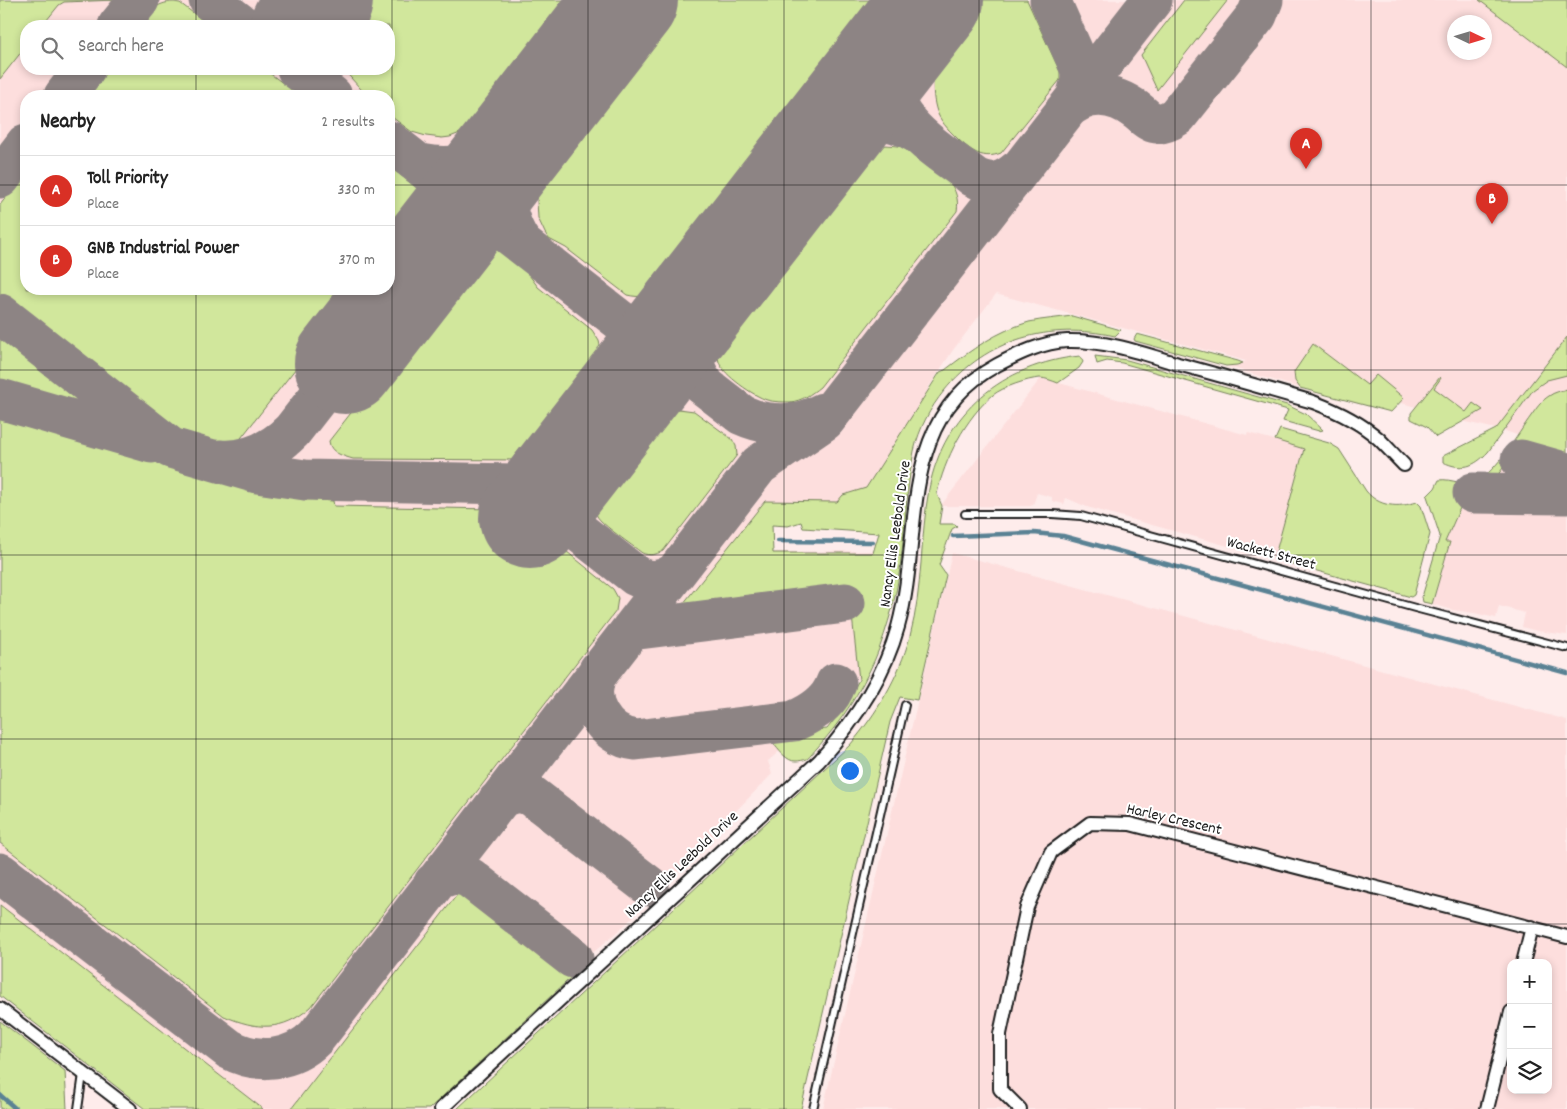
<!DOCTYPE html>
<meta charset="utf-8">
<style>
:root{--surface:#fff;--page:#f2f2f2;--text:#222;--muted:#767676;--line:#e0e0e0;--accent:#d93025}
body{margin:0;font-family:Dekko,sans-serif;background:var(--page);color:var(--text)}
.controls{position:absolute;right:15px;bottom:15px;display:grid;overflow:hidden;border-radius:10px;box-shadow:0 2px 8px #0003}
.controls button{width:45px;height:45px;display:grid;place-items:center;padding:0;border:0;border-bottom:1px solid var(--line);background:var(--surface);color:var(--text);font:25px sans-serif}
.compass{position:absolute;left:1447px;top:15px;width:45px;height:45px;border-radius:50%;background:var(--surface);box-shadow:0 2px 8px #0003;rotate:94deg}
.you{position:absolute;left:849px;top:770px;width:18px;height:18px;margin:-12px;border:4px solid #fff;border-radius:50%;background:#1a73e8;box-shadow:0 0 0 8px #1a73e833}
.badge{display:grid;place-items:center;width:32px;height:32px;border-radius:50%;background:var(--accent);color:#fff;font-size:16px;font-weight:700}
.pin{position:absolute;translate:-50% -41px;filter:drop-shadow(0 1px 2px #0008)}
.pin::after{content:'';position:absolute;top:26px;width:18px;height:15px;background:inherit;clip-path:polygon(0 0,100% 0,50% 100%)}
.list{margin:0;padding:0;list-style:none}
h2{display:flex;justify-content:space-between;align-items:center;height:65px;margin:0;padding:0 20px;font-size:21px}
h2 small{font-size:16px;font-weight:400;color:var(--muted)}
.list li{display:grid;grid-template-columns:32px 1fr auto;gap:15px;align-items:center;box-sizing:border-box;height:70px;padding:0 20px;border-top:1px solid var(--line)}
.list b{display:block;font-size:19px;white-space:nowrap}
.list p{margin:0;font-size:16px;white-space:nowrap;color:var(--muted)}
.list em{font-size:16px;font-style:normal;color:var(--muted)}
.icon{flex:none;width:28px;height:28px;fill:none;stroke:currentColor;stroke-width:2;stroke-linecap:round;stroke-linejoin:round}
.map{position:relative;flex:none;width:1567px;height:1109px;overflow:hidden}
.search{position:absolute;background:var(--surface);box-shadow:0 2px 8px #0003;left:20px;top:20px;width:375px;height:55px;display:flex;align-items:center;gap:12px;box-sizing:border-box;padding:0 18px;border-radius:20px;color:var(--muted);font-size:19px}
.panel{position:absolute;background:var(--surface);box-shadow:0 2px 8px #0003;left:20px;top:90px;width:375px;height:205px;border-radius:20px}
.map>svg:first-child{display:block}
</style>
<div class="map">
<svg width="1567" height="1109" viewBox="0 0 1567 1109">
<rect width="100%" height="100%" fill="#feeceb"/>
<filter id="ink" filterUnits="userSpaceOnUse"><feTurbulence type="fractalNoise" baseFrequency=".02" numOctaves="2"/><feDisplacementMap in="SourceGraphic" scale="10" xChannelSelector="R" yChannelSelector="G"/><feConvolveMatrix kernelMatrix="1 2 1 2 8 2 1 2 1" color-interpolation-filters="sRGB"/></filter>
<g filter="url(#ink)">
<path fill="#fddedd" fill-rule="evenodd" d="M16,0H1567V635L1537,631L1522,627L1525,613L1499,606L1496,618L1474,613L1453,610L1432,604L1450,543L1445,542L1468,490H1475L1494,478L1525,438L1497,428L1496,429L1462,421L1464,420L1294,374L1295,381L1300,388L1226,366L1237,365L1246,361L996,294L953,350L929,387L916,416L880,531L801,521L772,524L773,552L873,551L885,601L863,669L850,694L829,727L818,728L794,753L782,749L768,761L772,774L627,923L571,972L310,1109H208L0,954V21ZM1454,22H1484V52H1454ZM26,26H389V69H26ZM26,96H389V289H26Z
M1041,378L1247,435L1248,433L1304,448L1275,557L1248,550L1246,551L1087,507L1066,498L1064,504L1052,501V497L1037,493L1033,505L1030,506H943L942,504Z
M952,553L1567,720V1109H823ZM1511,963H1548V1090H1511Z"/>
<path fill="#d1e79c" stroke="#76825c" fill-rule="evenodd" d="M0,0H116L64,2L59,5L42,26H26V46L0,79Z
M356,0H583L498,110L465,131L450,137L442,138L426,136L412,132L389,115V96H367L343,69H389V26H341L347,13Z
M672,0H885L659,287C649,297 640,298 627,295L566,248L549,239L545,233L538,218L537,201L542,167Z
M982,0H1027L1060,72V80L1001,153C983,160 973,152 960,141C953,134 945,127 940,118C931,103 931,70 940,55C952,36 968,18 982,0Z
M1184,0H1228L1157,90L1141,55Z
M1479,0H1567V67Z
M174,2L180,3L210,26H138C148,13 156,2 174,2Z
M105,69H264L300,96H84Z
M880,145C890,145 903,146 911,149C917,151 922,157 927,160C943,173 961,188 957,211L820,387C811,394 802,401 790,402C782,402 774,402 767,400C754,396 723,375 719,362C715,350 721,339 727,329L790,253L869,152L873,148Z
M389,166L422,192L427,201L389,249Z
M26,171V289H358L234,447H208L187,442L0,298V205Z
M482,245H494L524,268L538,287L592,330L599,341L601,350L600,358L596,368L524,460L353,459C343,456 330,453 329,441Z
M1072,316L1121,330L1115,336C1050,322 987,338 944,391C930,408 919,429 914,451C903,503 906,557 892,609C887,626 882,643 875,659C861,691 841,722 817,748C814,751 811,756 807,759C804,760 799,761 796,761C787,762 778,749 773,743L783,735V733L827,729L839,714L859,680L850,597L686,615L683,604L765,501L837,502L843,495L866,488L940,372L945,370C971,350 997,331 1029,322C1043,319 1058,318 1072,316ZM801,522L803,528L879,533L873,553H773L772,525L788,526Z
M0,330L110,416L109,418L0,387Z
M1137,334L1238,361L1243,363L1237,365L1226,366L1135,341L1134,339Z
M1567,337V375L1547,380L1533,390L1488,452C1474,467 1462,471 1443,462V456L1496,429Z
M1313,344L1367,385L1376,375L1404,398L1391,412L1300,388L1295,381L1294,372Z
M1080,356L1083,362L1079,368L1058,383C1053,381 1045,378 1040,378C1027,379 1003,387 993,395C966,417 944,460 937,494L942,506L939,524H955L957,526L952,529L939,565L946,575L917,700L900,697L890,722L801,1109H457L850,745C877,713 899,677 910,636C923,588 920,538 929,489C944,412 1003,364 1080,356Z
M1095,356L1127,360L1287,405L1306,414L1323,430L1319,431L1283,421L1288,410L1122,363L1107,361L1097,364Z
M1440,377L1441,378L1434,388L1466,412L1473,403L1483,410L1436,437L1427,427L1411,419V413Z
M1567,389V459L1518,446C1506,463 1493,490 1468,490L1445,542H1450L1432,604L1423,602L1422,597L1440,536L1427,496L1435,488L1439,480C1452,478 1463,487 1477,481C1497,471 1517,435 1531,416C1536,409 1541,401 1549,396C1554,392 1561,391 1567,389Z
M679,409L694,411L732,439L736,446L737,455L663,551C655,555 650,556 642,553C632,545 602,525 597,516C595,512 596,507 596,503L663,415L671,410Z
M0,412L172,463L303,499L333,501L334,506L493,509L490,515L542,559L556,543L613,589L618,598L616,611L311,1007C282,1032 257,1030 224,1016L0,843Z
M1280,429L1329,443L1339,449L1366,491C1379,507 1398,508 1417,502L1421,506L1430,534L1414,595L1411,597L1274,559L1304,449L1275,440Z
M464,888L474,889L578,971L429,1109H291L460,891Z
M0,905L263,1109H145L0,996Z
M0,1021L65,1071L67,1109H0Z"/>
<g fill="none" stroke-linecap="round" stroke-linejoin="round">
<path stroke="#5a8294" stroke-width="4.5" d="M953,536L1034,533L1063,536L1567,673
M778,541L873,542
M0,1095L16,1109"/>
<path stroke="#8d8484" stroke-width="41" d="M209,0L243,26
M934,0C922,16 908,32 899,50C867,111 934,146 974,177C991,186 1003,183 1018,170
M1050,0L1081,70V81L1076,97
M118,26L139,0
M297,69L332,96
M64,96L85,69
M1065,111C1086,90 1114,93 1136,110C1142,114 1148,122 1156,123C1164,124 1171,120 1177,116L1257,15L1263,0
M389,141L742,415C768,427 798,427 823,413
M420,164C458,172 500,161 524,130
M0,178L26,144
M522,244C507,223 501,193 507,168C513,146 531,127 544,110C564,83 584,57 604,30
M0,314L171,448L257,473L305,480L514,484L524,489L636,576C649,583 663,582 675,573
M707,388C691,368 685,344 692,320C698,299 716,281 729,263C762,221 795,179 829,138C855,117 886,114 915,132
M0,399L152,443
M220,460C248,462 272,451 292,431L345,363
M1521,460L1567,473
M1473,493L1567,494
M631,630L845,603
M599,670C581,700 604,737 636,740L794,721C813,713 830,702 836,683
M498,801C509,792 519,791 532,796L649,886
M0,873L229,1049C258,1065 292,1061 316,1037L759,465L825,420L1152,0
M434,883C445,874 457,872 470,878L573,958"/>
<path stroke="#8d8484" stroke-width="102" d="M301,26L322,0
M345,363L627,0
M530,518L933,0"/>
<g stroke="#1c1c1c" stroke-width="10">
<path id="service" d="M965,514H1052L1081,516L1415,608L1567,648
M78,1109L83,1074
M813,1109L905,705"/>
</g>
<g stroke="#1c1c1c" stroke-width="16">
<path id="minor" d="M1523,963L1532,927
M0,1009L130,1109
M441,1109L819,761C854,722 884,678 898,627C924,533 895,420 997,365C1018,354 1043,342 1067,341C1105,340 1142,353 1178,364C1223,376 1268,389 1313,402C1337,411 1360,422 1379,439C1387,447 1395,456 1404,465
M1020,1109L1000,1089V1034L1027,907L1051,852L1090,823L1130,824L1567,937
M1487,1109L1511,1012"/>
</g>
<use href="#service" stroke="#fff" stroke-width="6"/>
<use href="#minor" stroke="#fff" stroke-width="12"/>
</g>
</g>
<path fill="none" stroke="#1c1c1c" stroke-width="1" stroke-opacity="0.55" d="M196,0V26M392,0V1109M588,0V1109M784,0V1109M979,0V1109M1175,0V1109M1371,0V1109M196,69V96M0,185H26M389,185H1567M196,289V1109M0,370H1567M0,555H1567M0,739H1567M0,924H1567"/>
<g text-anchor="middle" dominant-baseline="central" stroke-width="4" stroke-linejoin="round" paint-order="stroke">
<g font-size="16" fill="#1c1c1c" stroke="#fff">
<text transform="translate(896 534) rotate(-82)">Nancy Ellis Leebold Drive</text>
<text transform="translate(1271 554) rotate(15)">Wackett Street</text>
<text transform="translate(1174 820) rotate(13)">Harley Crescent</text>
<text transform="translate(682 865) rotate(-43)">Nancy Ellis Leebold Drive</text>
</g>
</g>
</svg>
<div class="controls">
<button>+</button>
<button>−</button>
<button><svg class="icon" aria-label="layers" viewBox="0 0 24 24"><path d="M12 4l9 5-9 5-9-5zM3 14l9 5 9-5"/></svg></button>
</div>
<svg class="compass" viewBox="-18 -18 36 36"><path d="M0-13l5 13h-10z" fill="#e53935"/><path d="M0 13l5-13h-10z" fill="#767676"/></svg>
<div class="you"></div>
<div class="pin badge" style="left:1306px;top:169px">A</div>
<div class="pin badge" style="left:1492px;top:224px">B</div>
<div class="search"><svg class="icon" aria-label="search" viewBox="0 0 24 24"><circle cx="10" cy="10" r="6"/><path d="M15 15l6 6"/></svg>Search here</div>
<section class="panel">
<h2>Nearby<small>2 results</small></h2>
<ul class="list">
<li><span class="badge">A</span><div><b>Toll Priority</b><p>Place</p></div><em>330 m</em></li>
<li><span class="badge">B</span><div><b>GNB Industrial Power</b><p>Place</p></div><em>370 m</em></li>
</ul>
</section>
</div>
